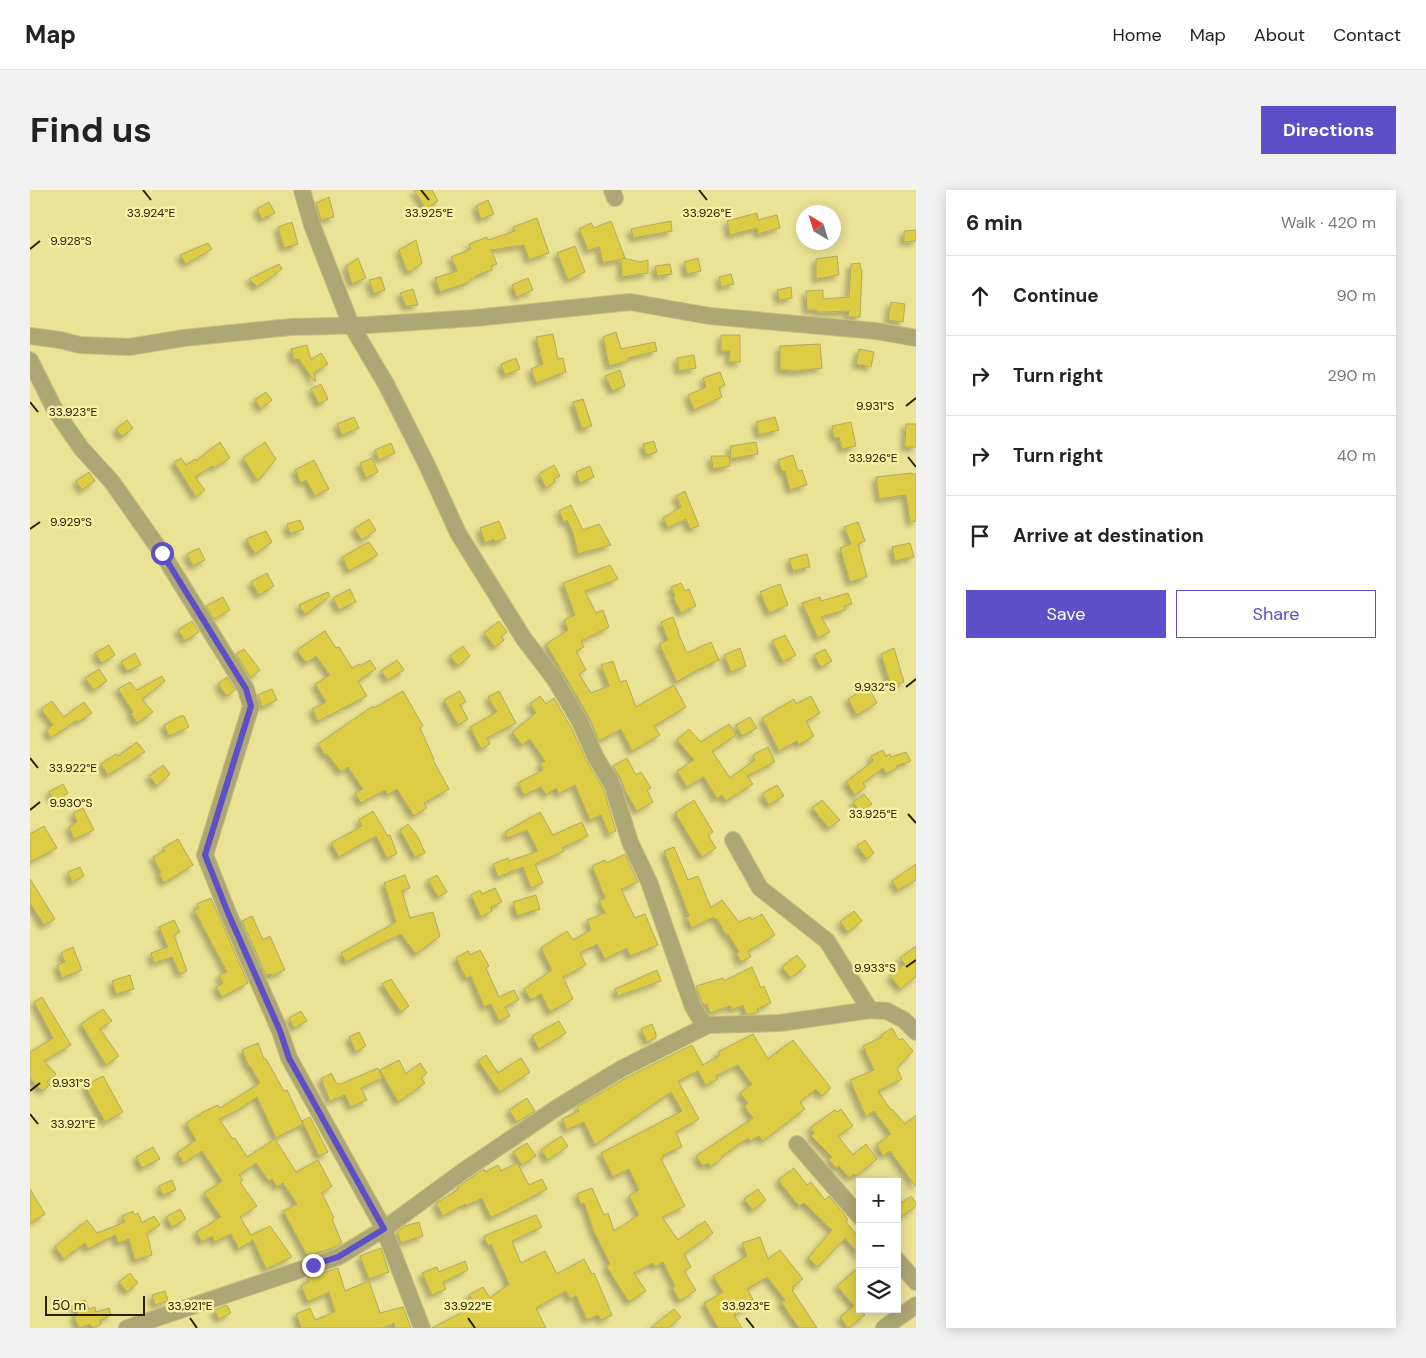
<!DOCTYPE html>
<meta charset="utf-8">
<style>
:root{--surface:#fff;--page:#f2f2f2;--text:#222;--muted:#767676;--line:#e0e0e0;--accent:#5c4fc7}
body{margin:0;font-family:"DM Sans",sans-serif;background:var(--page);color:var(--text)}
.controls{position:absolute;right:15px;bottom:15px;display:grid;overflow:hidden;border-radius:0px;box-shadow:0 2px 12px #0003}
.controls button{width:45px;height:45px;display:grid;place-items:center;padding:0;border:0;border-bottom:1px solid var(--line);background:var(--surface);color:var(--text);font:25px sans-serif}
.compass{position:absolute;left:766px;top:15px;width:45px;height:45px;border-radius:50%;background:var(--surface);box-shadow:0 2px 12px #0003;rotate:322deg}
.scale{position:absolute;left:15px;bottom:12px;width:100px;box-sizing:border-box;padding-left:5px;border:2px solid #252102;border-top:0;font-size:14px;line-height:18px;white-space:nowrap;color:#252102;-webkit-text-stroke:4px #f8efa2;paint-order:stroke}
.stop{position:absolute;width:15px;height:15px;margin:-11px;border:4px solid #5c4fc7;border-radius:50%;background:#fff}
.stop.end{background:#5c4fc7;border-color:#fff;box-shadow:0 1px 5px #0008}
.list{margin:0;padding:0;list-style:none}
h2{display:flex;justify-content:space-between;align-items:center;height:65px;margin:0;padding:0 20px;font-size:21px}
h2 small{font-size:16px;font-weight:400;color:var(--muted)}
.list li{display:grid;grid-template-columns:32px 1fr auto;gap:15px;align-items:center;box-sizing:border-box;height:80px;padding:0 20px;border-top:1px solid var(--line)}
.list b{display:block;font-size:19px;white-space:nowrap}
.list em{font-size:16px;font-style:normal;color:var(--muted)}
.actions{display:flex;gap:10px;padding:15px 20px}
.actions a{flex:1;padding:11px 0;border:1px solid var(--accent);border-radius:0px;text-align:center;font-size:18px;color:var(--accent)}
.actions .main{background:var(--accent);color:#fff}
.icon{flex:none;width:28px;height:28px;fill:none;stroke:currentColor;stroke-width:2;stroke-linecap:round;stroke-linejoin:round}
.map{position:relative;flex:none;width:886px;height:1138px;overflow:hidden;border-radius:0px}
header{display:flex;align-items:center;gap:30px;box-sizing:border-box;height:70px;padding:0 25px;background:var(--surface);border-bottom:1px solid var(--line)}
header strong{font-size:24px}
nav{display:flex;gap:28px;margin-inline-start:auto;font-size:18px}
.intro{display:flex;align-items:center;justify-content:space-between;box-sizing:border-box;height:120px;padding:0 30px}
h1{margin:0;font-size:35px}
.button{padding:12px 22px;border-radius:0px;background:var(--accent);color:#fff;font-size:18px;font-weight:700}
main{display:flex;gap:30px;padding:0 30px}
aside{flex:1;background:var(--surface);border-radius:0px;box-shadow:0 2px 12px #0003}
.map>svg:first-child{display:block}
</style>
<header>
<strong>Map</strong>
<nav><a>Home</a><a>Map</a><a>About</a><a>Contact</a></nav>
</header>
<div class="intro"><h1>Find us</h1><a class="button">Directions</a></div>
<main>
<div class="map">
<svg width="886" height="1138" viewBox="0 0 886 1138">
<defs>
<filter id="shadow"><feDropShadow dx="-4" dy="4" stdDeviation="2.5" flood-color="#0004"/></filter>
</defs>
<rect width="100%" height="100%" fill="#eae295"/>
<path fill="#dccd45" stroke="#b3aa5f" filter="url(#shadow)" d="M384,0H402L408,11L396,19Z
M299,7L304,27L291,30L286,13Z
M458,10L464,24L451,29L446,16Z
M239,12L245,23L232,29L227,19Z
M727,23L728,30L747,25L750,38L728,44L727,38L700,45L697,31Z
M507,28L519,63L499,70L494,55L461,60L467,74L461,76L462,80L447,85L437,93L410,102L405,88L427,81L421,67L441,59L439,54L457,47L458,50L485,41L483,37Z
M581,31L595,68H592L611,72L618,70V83L592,87L591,69L573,73L569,57L558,60L549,39L561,33L564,38Z
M641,31L642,41L603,48L601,39Z
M262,32L268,54L254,58L248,37Z
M886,40V51L874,52V41Z
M386,50L392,73L382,81H377L369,60Z
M178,53L182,59L156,74L150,65Z
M545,56L555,82L538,90L527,63Z
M807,66L809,85L786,89V69Z
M328,68L336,88L322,94L316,76Z
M668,68L671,81L657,84L654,72Z
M830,73L831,80H832L830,127H818L819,121L798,122H787V120H777L776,101L793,100V109L819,107L821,74Z
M249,74L252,79L227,97L219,89Z
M640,74L642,84L627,86L625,76Z
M701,84L704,94L691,97L689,87Z
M351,87L355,100L344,104L339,90Z
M498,88L503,100L487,107L482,95Z
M761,97L762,108L749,110L747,100Z
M383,99L388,115L376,116L370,103Z
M861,112L875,114L873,132L858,130Z
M586,142L591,159L625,152L627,161L598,168V171L579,176L573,147Z
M523,144L528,169L533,168L536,182L506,193L501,179L513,174L506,147Z
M691,145H710V172H699L700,161H691Z
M790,154L792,178L766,181L750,180V156Z
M277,155L281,170L291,163L298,174L284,183L286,191H284L269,169L264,170L261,159Z
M829,159L844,162L841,177L826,174Z
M664,165L666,178L649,181L647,168Z
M486,168L490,179L475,185L471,174Z
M590,180L595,196L583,201L575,186Z
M690,182L695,195L689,198L692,207L664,220L658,205L676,197L673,188Z
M291,194L298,209L289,214L281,199Z
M236,202L242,210L231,219L225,210Z
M553,209L562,236L552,239L543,212Z
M324,227L329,238L312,245L307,234Z
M745,227L749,240L729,245L726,232Z
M97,230L103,238L92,247L86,239Z
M821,232L826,256L812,259L809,247L804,248L802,236Z
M876,234H886V257H875Z
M624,251L627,262L616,265L613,254Z
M190,252L200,268L184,278L182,276L165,287L175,300L166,307L144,272L151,268L156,275L165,269L166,271Z
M235,252L246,269L228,291L213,268Z
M726,252L728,264L700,269L701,256Z
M361,253L365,263L349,270L345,260Z
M763,265L768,281L772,280L777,295L760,300L755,281L752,282L748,270Z
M681,266H699L700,276L683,279Z
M342,268L348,282L336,288L330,273Z
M284,270L299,299L285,306L276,290L271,293L265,280Z
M524,275L530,286L524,289L525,292L516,298L509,284Z
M560,276L564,287L550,293L546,282Z
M59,282L65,291L52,300L46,291Z
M882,283V284H886V331L880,332L876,305L849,309L846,287Z
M655,301L669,336L660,339L656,329L638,338L633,328L651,317L646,306Z
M541,315L553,340L569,334L581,355L548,364L543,343L537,330L534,332L529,321Z
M339,329L346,340L332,350L324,339Z
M270,330L274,339L260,344L257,334Z
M469,331L476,348L465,352L464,349L455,353L450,338Z
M828,332L835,351L828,354L837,387L820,392L810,358L821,354L814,337Z
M236,341L242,352L225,364L216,349Z
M339,352L348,365L319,381L312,367Z
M880,353L884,367L865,371L862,357Z
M169,358L175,370L163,376L157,364Z
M777,364L780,377L763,381L759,369Z
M580,375L588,389L555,401L566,423L573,420L579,437L551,451L554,457L546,461L556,480L549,484L561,503L579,496L571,475L583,471L590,492L596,490L606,517L644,495L656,517L624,536L630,545L602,561L591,539L569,551L559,527L516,454L538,440L534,430L545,425L533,393Z
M237,383L244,396L229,405L221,392Z
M651,393L655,401L659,399L666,416L651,423L643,407L645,406L641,397Z
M750,394L758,415L739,423L730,402Z
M320,399L326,412L309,420L303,408Z
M298,402L300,406L275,425L269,415Z
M818,403L822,414L814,416L815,420L791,427L800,442L788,448L772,413L790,407L791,411Z
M193,407L200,420L184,429L176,416Z
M643,427L649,443H648L657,463L681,452L689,470L667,480L647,492L629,454L638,450L631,432Z
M162,431L169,442L155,451L148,440Z
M469,431L477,442L471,447L474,450L465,457L454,443Z
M295,441L306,458L309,457L322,478L329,474L330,476L340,470L346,479L328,491L337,506L288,531L282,519L296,512L285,494L300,485L286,466L276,473L267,460Z
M755,445L766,465L753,472L742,451Z
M79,455L85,465L72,473L65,463Z
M433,456L440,466L428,476L420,466Z
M710,458L716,476L701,482L694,465Z
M864,458L874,492L861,496L851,464Z
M214,459L230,480L221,488L206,464Z
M795,459L802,471L791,477L784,465Z
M105,463L111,475L97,481L91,472Z
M367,470L374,480L358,490L351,481Z
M69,479L77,491L64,500L55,488Z
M132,486L135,491L112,509L123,522L107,533L101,524L103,522L88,499L100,492L107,500Z
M197,487L205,500L197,506L188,494Z
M838,497L847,513L827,525L818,509Z
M242,499L247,510L232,517L228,505Z
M373,501L393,536L390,538L404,569L403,570L419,599L394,613L397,618L384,626L367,599L358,605L355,600L331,613L325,603L333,599L318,577L311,582L297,564L295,565L288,554L343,516L344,518Z
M430,501L436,512L430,515L438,529L428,535L414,510Z
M469,501L486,533L457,548L460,554L451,559L440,537L467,522L458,507Z
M510,506L516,514L524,508L541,537L557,572L573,598L586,641L579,644L571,625L560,630L545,595L529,604L526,598L516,605L511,597L494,605L488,593L513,580L510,574L515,571L500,549L492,555L482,542L506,523L500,514Z
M781,506L790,523L776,531L784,546L769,555L767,551L749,561L732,528L764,509L766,514Z
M22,511L34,527L54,512L62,523L48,532L47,530L21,548L16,540L23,535L11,519Z
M150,526H154L159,537L139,546L134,535Z
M720,527L727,538L712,546L706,535Z
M699,534L706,545L682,561L700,588L725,570L723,565L738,557L745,572L717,586L723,594L696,611L692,605L687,609L674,587L657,597L647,581L664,570L647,550L659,539L671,552Z
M107,552L115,562L78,585L71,574L86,564L88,566Z
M853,560L856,566L860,564L861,567L876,562L881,571L866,576L867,578L856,584L853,578L833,593L836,597L825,605L816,592L843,571L841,566Z
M597,568L606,585L611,582L621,598L617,600L623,612L607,621L595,601L591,589L583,576Z
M133,575L140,584L127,596L119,586Z
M33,594L38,603L25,611L19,602Z
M747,595L754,606L739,615L732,604Z
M834,604L842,614L831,623L823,612Z
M664,610L683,642L678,645L686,658L672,667L645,623Z
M792,610L810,630L799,638L782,618Z
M53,618L64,640L44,649L39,637L47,632L43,623Z
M343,621L358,646L360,645L367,664L357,668L346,646L309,667L301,653L332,636L329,630Z
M510,622L523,645L552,632L558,646L532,658L534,661L505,674L513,693L501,698L493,677L468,687L463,674L478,668L479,671L508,661L497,640L478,648L475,642Z
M378,634L388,647L395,663L385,667L370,640Z
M14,636L27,658L0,672V644Z
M148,649L163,675L134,693L129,684L131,683L123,667L135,661L133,658Z
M835,650L844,663L837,669L827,656Z
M644,657L658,690L668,686L681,718L692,710L709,732L720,727L722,730L732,724L745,745L718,761L721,767L711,772L706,763L709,762L698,744L696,745L687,729L686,730L684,727L662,738L656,727L659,726L634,661Z
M595,664L608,692L591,699L605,728L615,724L628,755L600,766L597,758L575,769L567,754L550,763L556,775L533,787L543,809L520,822L511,804L501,810L494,799L522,780L511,758L537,741L543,750L561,740L557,730L575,723L569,711L575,708L562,676L575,670L577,673Z
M886,674V690L868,700L862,691Z
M50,677L54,686L42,692L38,682Z
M375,685L380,698L372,701L380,728L403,722L410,746L386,764L371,744L338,760L316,772L311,763L366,732L354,693Z
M407,685L417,702L408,707L398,690Z
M0,689L25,729L14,735L0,713Z
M465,698L472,712L461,717L462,721L451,727L441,705L450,700L452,704Z
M506,705L510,719L487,726L483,712Z
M181,708L218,793L192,807L186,797L193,793L189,785L197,782L164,720L169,718L167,714Z
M824,721L832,731L818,742L810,732Z
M222,726L233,750L240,746L255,780L241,786V784L236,785L212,731Z
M144,730L150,742L144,745L157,781L150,784L142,767L124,773L121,763L138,757L129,737Z
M886,756V788L885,787L871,799L860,786L875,774L870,768Z
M43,757L52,780L32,788L27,775L35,772L31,763Z
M450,760L459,776L456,778L469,807L484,800L489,810L475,817L480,826L469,831L461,814L454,817L441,786L436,788L426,768L438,761L440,765Z
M767,765L776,776L761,788L752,777Z
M722,777L731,798L734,796L741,813L727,819L728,822L723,824H716L713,815L702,820L700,816L680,823L677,814L674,815L672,813L666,796L693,788L694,791Z
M627,780L631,791L588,806L585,799Z
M100,785L104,799L86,804L82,791Z
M361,789L379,816L371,822L352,794Z
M12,807L41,855L14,871L26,884L17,892L20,895L12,901L0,888V862L23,848L4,812Z
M73,819L82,831L70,839L89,866L76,875L51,834Z
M271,821L277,831L264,838L259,828Z
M529,831L536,843L509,859L502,846Z
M622,834L626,844V848L617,852L611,839Z
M862,838L869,850L872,848L883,861L867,878L872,889L848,901L861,920L862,919L875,934L886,925V997L860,961L853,966L850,961L847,954L861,944L844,921L836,927L820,890L844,880L833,856L852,847L851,845Z
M329,842L336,856L326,862L319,847Z
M723,844L738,869L763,850L801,898L792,906L786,899L770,912L775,919L733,951L729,946L720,951L718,948L692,966L693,967L681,977L678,973L673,976L666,966L723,928L714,916L718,913L710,903L722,894L708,875L686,886L688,889L676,895L668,881L648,891L669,929L646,942L652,957L633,965L634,967L631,969L655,1016L632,1027L648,1050L675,1031L683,1043L654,1064L661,1077L654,1081L666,1100L650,1111L642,1098L645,1096L633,1072L625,1077L623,1073L604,1083L616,1101L599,1112L576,1076L580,1074L564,1042L554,1013L551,1014L547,1004L562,998L574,1025L578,1023L584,1041L609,1025L599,1006L609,1000L599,979L583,987L571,963L652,921L641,902L565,955L554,932L537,940L532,929L549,921L547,917L596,888L662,855L673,875L690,865L688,862Z
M228,853L234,869H236L254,901L257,900L273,934L246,948L227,907L208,920L189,929L203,949L205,948L217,967L245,949L266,982L288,970L302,996L292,1003L304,1028L302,1029L312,1053L302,1058L281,1065V1064L277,1065L253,1021L267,1014L253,993L247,997L242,989L239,991L226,973L209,985L213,990L210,992L227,1016L210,1027L221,1045L240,1036L262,1067L236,1079L223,1050L209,1059L201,1044L185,1052L182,1046L172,1052L166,1042L191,1027L174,1003L192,991L172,961L154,973L147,963L166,950L156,933L175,921L188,915L190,918L230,893L220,876L219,877L212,860Z
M456,865L468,883L491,868L500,882L470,902L448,871Z
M369,870L376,884L390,873L397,883L391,888L395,893L368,912L350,880Z
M348,878L352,888L331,898L337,910L321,917L315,905L300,911L291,889L301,883L307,894H311Z
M73,886L93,922L75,932L55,896Z
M497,908L505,921L487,932L479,920Z
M811,919L823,936L808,946L823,965L836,954L847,969L826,986L824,984L819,988L809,976L806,978L799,969L802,967L781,946L784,943L780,938L805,920L807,922Z
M280,927L298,962L289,966L272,931Z
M531,946L538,956L518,970L511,960Z
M497,953L506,966L492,975L483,962Z
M123,957L130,969L112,978L106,967Z
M487,973L499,995L512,989L517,999L461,1028L452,1008L436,1016L435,1014L413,1026L406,1013L428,1000L427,998L438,990L454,979L455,982L468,975L471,981Z
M764,978L777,995L781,992L795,1010L799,1006L814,1024L818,1030L816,1032L830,1049V1066L815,1048L788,1077L778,1068L802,1040L774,1013L769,1016L748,990Z
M142,990L146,1000L133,1005L129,996Z
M0,999L15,1024L0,1033Z
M728,999L736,1010L723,1020L714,1009Z
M881,1006L886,1013V1016L867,1030V1016Z
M150,1019L156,1029L142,1037L136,1027Z
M103,1021L104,1025L108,1023L112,1033L124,1026L130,1035L117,1043L122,1065L105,1070L99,1049L88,1053L85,1045L58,1059L55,1053L34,1069L25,1057L57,1030L67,1043L95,1032L92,1026Z
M506,1025L512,1037L482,1051L491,1073L515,1061L527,1084L554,1069L562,1084L564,1083L582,1125L571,1130L568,1125L557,1130L546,1106L540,1109L536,1101L506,1118L516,1138H402L446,1115L439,1105L453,1097L460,1108L479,1094L461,1054L458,1056L454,1046Z
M389,1032L393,1046L371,1053L367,1042L375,1036Z
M730,1047L738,1069L750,1060L773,1089L762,1097L764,1099L762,1100L787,1138H769L751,1112L755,1110L737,1087L717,1099L725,1113L704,1125L712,1138H688L674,1113L693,1102L683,1086L717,1066L712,1053Z
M351,1058L359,1082L339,1089L330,1066Z
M435,1071L438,1080L413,1092L416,1099L402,1105L392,1083L407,1077L409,1082Z
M830,1076V1119L835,1125L818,1138L810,1127L824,1116L807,1096Z
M308,1078L315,1101L339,1091L350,1123L373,1117L381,1138H365L364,1133L353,1138H268L271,1137L266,1124L280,1118L285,1130L305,1122L299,1102L278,1112L271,1096L279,1092L277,1088Z
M100,1083L108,1093L97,1102L89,1092Z
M135,1101L138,1111L125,1115L122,1105Z
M55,1110L59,1119L65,1117L66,1122L79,1118L81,1125L70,1130L71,1134L63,1138L60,1134L49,1138L44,1126L48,1124L44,1114Z
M197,1115L201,1123L189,1129L184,1120Z
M644,1119L651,1127L638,1138H621Z"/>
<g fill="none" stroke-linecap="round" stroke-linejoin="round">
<g stroke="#c7bf7b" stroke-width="18">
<path id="minor" d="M272,0L282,35L321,135L356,194L396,273L428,343L494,449L524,488L550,532L566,568L582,594L600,652L619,692L663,817L671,830L678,835L750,833L840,820L857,821L874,830L886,842
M582,0L585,8
M0,146L30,150L50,155L99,157L154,148L261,137L338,135L445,128L600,112L680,126L846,141L886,148
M0,170L25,220L51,258L82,292L132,363L216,499L221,516L175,665L198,723L250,841L259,868L354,1039L392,1138
M703,650L730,698L797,751L840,820
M767,954L830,1027
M867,1070L886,1092
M97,1138L308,1067L354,1039L432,982L525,919L591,879L678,835
M854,1138L886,1115"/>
</g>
<use href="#minor" stroke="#ada775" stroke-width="16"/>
</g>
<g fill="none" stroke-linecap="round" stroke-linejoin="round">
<path stroke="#5c4fc7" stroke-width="6" d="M132,363L216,499L221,516L175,665L198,723L250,841L259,868L354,1039L308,1067L283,1075"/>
</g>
<path fill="none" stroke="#252102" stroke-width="2" d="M113,0L121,10M391,0L399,10M669,0L677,10M0,59L10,51M0,212L8,222M876,216L886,208M878,267L886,277M0,339L10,332M876,497L886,489M0,568L8,578M0,620L10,612M878,624L886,633M876,777L886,770M0,901L10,893M0,924L8,934M160,1128L167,1138M438,1128L445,1138M716,1128L724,1138"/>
<g font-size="12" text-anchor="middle" fill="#252102" stroke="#f8efa2" stroke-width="5" stroke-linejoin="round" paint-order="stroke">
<text x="677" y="27">33.926°E</text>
<text x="121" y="27">33.924°E</text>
<text x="399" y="27">33.925°E</text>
<text x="41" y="55">9.928°S</text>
<text x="845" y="220">9.931°S</text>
<text x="43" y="226">33.923°E</text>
<text x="843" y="272">33.926°E</text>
<text x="41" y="336">9.929°S</text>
<text x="845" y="501">9.932°S</text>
<text x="43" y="582">33.922°E</text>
<text x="41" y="617">9.930°S</text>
<text x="843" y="628">33.925°E</text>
<text x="845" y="782">9.933°S</text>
<text x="41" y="897">9.931°S</text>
<text x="43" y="938">33.921°E</text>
<text x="160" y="1120">33.921°E</text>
<text x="438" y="1120">33.922°E</text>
<text x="716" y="1120">33.923°E</text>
</g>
</svg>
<div class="controls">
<button>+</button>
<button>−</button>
<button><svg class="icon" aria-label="layers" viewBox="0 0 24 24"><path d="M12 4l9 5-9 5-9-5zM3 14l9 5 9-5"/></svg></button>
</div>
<svg class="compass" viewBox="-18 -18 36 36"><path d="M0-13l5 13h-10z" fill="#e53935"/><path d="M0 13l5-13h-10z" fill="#767676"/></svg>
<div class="scale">50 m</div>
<div class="stop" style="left:132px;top:363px"></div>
<div class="stop end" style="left:283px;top:1075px"></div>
</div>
<aside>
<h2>6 min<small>Walk · 420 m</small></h2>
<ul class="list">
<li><svg class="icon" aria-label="ahead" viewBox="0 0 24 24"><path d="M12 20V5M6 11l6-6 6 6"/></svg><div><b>Continue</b></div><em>90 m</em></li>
<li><svg class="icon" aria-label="right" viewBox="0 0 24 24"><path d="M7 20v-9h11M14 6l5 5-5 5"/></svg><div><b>Turn right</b></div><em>290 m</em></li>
<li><svg class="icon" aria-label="right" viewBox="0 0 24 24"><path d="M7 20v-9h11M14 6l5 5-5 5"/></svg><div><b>Turn right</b></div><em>40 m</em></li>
<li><svg class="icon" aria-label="arrive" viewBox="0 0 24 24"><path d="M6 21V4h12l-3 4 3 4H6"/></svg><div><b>Arrive at destination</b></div></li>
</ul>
<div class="actions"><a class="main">Save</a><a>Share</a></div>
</aside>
</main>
